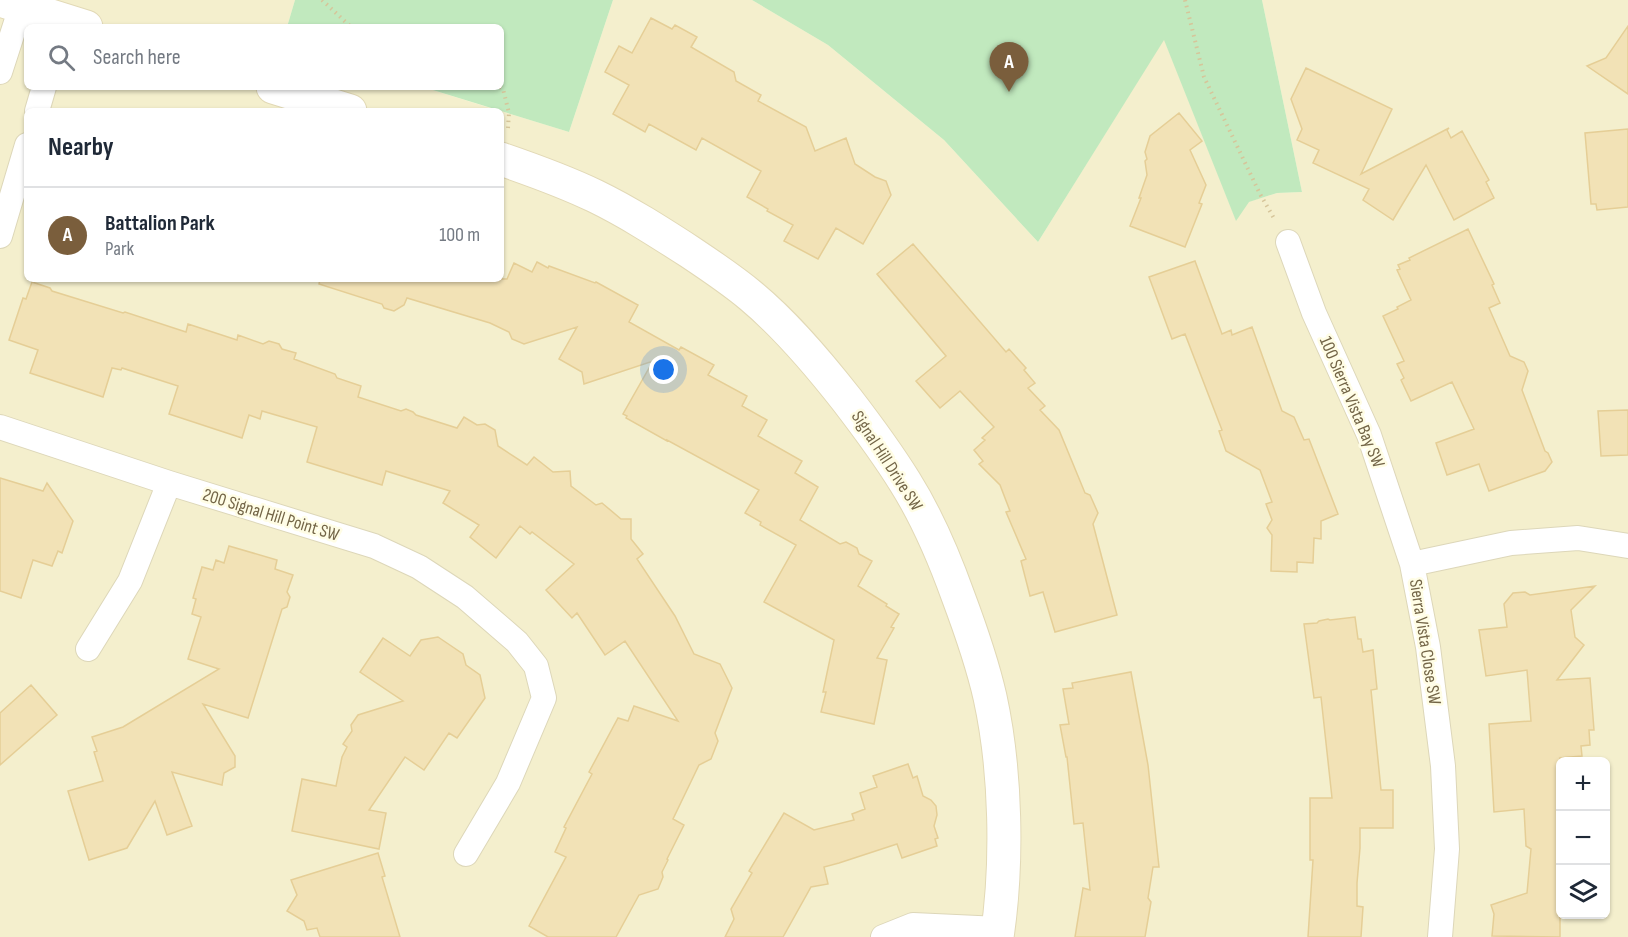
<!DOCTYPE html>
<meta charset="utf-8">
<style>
:root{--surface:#fff;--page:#f6f6f7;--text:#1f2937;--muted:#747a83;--line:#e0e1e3;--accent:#7a5e3c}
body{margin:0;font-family:"Sofia Sans Condensed",sans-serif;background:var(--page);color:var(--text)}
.controls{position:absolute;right:18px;bottom:18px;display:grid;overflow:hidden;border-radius:9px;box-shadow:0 2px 4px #0004}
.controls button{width:54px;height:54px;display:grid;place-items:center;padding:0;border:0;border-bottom:2px solid var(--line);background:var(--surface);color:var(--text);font:30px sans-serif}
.you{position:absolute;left:664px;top:370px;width:21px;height:21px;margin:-15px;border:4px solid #fff;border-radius:50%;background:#1a73e8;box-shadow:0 0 0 9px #1a73e833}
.badge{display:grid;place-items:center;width:39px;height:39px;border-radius:50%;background:var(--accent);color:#fff;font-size:20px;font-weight:700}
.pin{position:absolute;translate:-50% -50px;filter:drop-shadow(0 2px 3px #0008)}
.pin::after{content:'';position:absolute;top:32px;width:21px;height:18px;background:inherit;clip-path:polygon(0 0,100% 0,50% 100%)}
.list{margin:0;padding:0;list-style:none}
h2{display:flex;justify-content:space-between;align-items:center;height:78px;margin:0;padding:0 24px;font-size:26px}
h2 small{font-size:20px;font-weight:400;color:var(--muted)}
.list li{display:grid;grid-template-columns:39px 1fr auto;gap:18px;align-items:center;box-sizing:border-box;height:96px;padding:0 24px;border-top:2px solid var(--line)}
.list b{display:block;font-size:22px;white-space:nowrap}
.list p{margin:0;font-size:20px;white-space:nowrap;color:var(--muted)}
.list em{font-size:20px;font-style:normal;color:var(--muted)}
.icon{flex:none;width:33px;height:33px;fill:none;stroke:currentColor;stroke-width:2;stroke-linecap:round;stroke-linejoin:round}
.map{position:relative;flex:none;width:1628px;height:937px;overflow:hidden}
.search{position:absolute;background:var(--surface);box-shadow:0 2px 4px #0004;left:24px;top:24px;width:480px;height:66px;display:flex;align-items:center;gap:15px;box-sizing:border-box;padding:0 21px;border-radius:9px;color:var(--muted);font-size:22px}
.panel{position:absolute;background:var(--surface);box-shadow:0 2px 4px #0004;left:24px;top:108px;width:480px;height:174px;border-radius:9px}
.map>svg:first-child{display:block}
</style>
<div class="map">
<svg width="1628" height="937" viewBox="0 0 1628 937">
<rect width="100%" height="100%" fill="#fcfbdf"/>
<path fill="#f4efcd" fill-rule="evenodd" d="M0,0H295L287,27H27V87H423L500,111H27V279H501V111L569,132L613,0H752L828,45L944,140L1038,242L1164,39L1236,220L1248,202L1277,193L1302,192L1262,0H1628V937H0ZM1560,762H1606V914H1560Z"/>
<path fill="#c1e9be" d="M295,0H613L569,132L423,87H501V27H287Z
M752,0H1262L1302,192L1277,193L1249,202L1236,221L1164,40L1038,242L944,140L828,45Z"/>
<path fill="#f2e2b6" stroke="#e5ce96" stroke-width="1.5" d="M651,18L672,29L675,25L697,37L691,47L734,72L736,81L761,95L758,101L806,127L815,151L846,138L855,164L875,177L886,181L891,195L863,244L836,228L818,259L784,241L793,225L767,211L768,209L747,197L761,171L702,138L696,150L649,124L645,132L613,114L629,85L605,72L619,46L632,53Z
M1628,26V94L1587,66L1606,58Z
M1306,68L1392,109L1361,174L1449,128L1447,130L1451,138L1462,131L1489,180L1486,182L1494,198L1454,220L1426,165L1393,220L1363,200L1369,189L1313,163L1319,150L1297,140L1302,129L1291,99Z
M1179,113L1202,141L1190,150L1206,185L1199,203L1202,204L1185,247L1130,226L1141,198H1139L1147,175L1145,161L1147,159L1145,152L1150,136Z
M1628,129V207L1597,210L1596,204H1591L1585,133Z
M1468,229L1494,284L1492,285L1500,303L1489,308L1510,356L1524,362L1528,371L1522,390L1545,451L1548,453L1552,462L1545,471L1489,491L1479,464L1447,475L1436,443L1474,429L1452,382L1411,401L1401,380L1404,378L1397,364L1404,361L1383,316L1398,309L1397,307L1411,300L1397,270L1400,269L1398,265L1410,260L1409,258Z
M913,244L1006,352L1009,349L1026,368L1024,370L1035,383L1028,388L1045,406L1040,410L1059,430L1085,493L1090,495L1098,513L1093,524L1117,615L1055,632L1043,592L1030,596L1021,561L1026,559L1006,512L1010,511L1000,485L979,464L983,461L974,450L985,440L982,438L994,427L960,391L940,408L916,381L946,356L877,274Z
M1195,261L1222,334L1231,330L1232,335L1252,327L1282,411L1294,417L1304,440L1309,439L1338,514L1321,521V539L1314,538L1313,563L1297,562V572L1271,571L1272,535L1267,528L1272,520L1266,504L1272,502L1260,470L1226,451L1219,431L1222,430L1185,334L1172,339L1149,277Z
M537,262L548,268L549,266L595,283L596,282L638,305L629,322L679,350L681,347L714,365L708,375L747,396L742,406L767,420L758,436L802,461L795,473L818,487L800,520L840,544L846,542L857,548L859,554L872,561L858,586L887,604L886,606L899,614L891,627L894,628L877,658L887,660L874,724L821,712L826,692H823L834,640L764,602L796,545L760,525L761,522L745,513L759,490L667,440V441L626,418L627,416L623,414L653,361L584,384L582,372L559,359L577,327L524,344L512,339L509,332L490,323L407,298L404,305L394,311L384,308L382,304L319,284L320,279H507L514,263L532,272Z
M32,282L50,288L52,291L123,313L125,312L186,332L188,324L237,340L238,335L263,344L269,341L279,344L282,349L296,353L294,359L335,374L337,378L361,386L358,397L401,411L406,409L413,412L416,415L457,428L464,417L477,425L485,424L495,430L498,446L527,465L534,457L553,472L570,471L571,486L596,505L602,503L621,519H631V539L643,554L637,559L675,616L694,654L720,664L732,688L715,733L718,741L711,759L699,765L673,819L684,825L667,859L668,860L662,872L663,877L658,889L639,895L616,937H548L529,926L566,857L555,852L566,828L564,827L592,774L589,772L618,718L628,721L634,706L678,721L625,641L605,655L577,613L572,618L546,590L574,564L532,532L530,534L520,526L496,558L470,537L479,525L443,503L450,491L386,471L382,485L307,462L317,427L262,411L260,419L249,415L242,438L169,414L178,386L122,368L121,370L112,368L103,397L30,373L38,350L9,340L23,298L26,299Z
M1628,410V455L1601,456L1598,411Z
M0,478L43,491L47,483L73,521L62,553L58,551L52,566L33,560L21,598L0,591Z
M229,546L277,560L275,569L293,575L287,592L290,597L287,607L282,609L248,718L203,704L235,756V767L224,773L222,785L172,772L192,826L167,835L155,801L127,848L89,860L68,791L103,781L94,752L97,751L92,737L123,727L219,669L188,659L201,617L192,614L196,599L193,598L202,567L213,570L216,560L224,563Z
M1595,586L1571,610L1575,637L1584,645L1557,680L1590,678L1594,730H1589L1590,745L1581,746L1582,756L1560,758V937L1492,936L1494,914L1491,905L1527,893L1531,849L1526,846L1524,809L1494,812L1489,724L1531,721L1527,670L1486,676L1479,630L1507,627L1504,604L1513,593L1525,592L1530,595Z
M1355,617L1358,639H1361L1363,652L1373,650L1377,689L1371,690L1381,790H1393V828H1360V848L1357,883V906L1363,907L1361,937H1308L1313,860H1310V798H1332L1321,697L1314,698L1304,624L1317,623L1319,621L1328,619L1330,620Z
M438,637L463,654L466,665L480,675L485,698L457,738L449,733L424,770L405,757L369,810L386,813L379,849L292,831L302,779L336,786L342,757L347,747L343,744L352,731L351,725L358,715L403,701L360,672L383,638L410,656L421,640Z
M1131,672L1148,765L1159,867H1153L1148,898L1151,902L1145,937H1075L1083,888L1090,890L1083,823L1074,824L1067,757H1066L1060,725L1069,724L1063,689L1073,688L1072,683Z
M31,685L57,715L0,765V713Z
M908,764L913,778L917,776L923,796L931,800L936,806L937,815L934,826L938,838L935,839L937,846L902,858L897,844L839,863L824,867L828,884L811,887L783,937H725L734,919L731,909L752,873L749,871L784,813L814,830L854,820L852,814L865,809L860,793L877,787L873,776Z
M378,853L385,876L382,877L400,937H320L317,928L307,930L304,921L287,911L297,895L291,880Z"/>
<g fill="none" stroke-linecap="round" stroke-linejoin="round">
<g stroke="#ddd7b9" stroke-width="26">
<path id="street" d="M0,72L21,7
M37,111L44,87
M0,236L27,145
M1288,242L1314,313L1369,435L1412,564L1428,647L1443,766L1447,849L1440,937
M0,427L169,483L374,546L419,567L465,597L517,642L536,666L544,698L508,783L466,854
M1412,564L1511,543L1578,538L1628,546
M88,649L130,581L169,483
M883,937L913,925L999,929"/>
</g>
<g stroke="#e2d9b6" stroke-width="35">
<path id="secondary" d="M0,0L86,27
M273,87L350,111
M501,159C533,170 564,181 595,196C628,212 659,232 690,252C711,266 732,280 751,296C787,326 818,363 847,400C867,426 887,453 905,482C927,517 944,557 958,596C970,628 982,662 990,697C1006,770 1008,863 997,937"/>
</g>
<path stroke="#d6c59a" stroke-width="4" stroke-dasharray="1.5 4.5" stroke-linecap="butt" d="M322,0L351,27
M1185,0L1204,77L1260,194L1275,220
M500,87L503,89L509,113L508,128"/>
<use href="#street" stroke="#fff" stroke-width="24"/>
<use href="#secondary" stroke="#fff" stroke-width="33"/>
</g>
<g text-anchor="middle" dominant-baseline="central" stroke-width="5" stroke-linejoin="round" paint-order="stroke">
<g font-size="18" fill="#736547" stroke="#fffde5">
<text transform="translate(1352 402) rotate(67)">100 Sierra Vista Bay SW</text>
<text transform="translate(887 461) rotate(57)">Signal Hill Drive SW</text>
<text transform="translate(271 515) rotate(17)">200 Signal Hill Point SW</text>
<text transform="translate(1425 642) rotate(81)">Sierra Vista Close SW</text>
</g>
</g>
</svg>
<div class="controls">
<button>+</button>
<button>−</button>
<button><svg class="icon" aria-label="layers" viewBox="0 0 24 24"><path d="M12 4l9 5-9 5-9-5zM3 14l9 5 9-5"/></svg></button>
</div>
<div class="you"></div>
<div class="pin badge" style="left:1009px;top:92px">A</div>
<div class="search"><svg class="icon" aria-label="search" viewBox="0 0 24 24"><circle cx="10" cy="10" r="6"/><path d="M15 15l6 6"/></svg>Search here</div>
<section class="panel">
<h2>Nearby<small></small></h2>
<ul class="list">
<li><span class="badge">A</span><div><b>Battalion Park</b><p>Park</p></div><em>100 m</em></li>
</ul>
</section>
</div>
